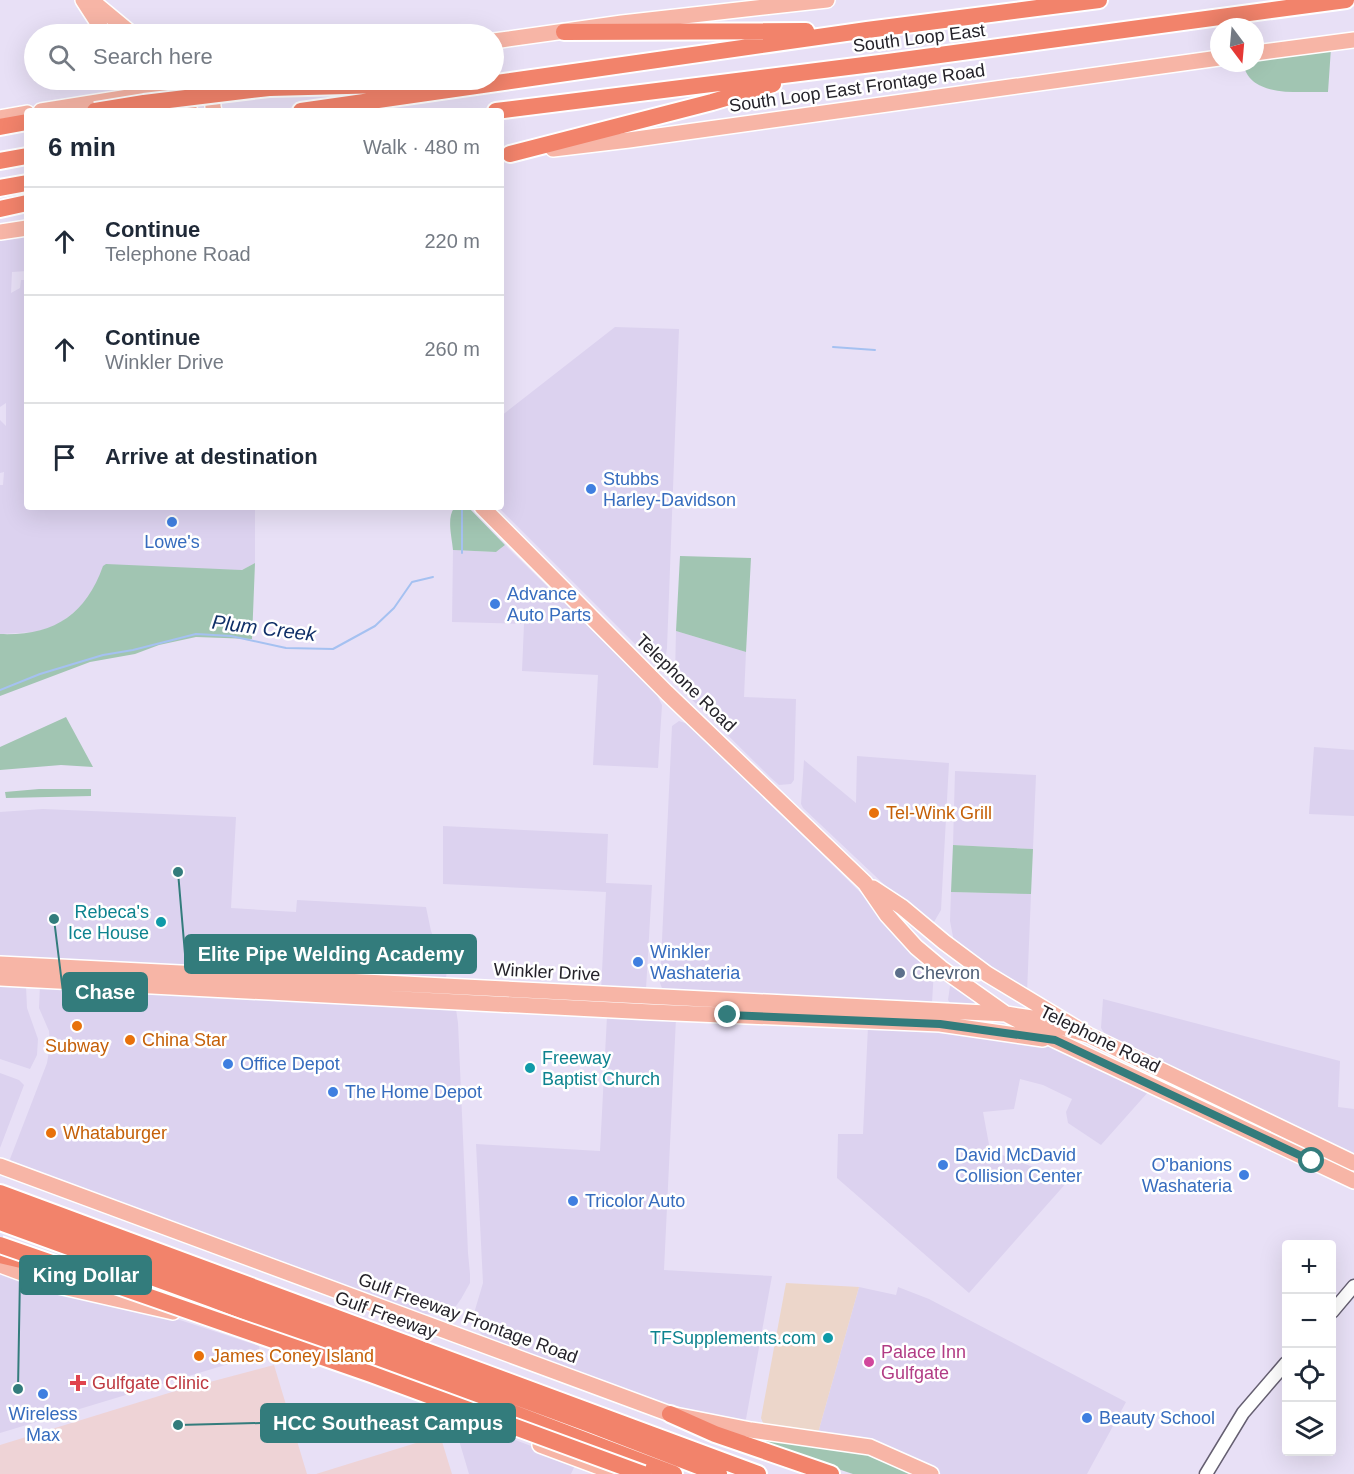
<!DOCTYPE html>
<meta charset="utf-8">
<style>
:root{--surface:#fff;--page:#f2f2f3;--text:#1f2937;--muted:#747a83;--line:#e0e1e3}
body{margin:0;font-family:Arial,sans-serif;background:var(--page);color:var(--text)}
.controls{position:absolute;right:18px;bottom:18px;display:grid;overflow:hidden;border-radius:6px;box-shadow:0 6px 24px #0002}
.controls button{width:54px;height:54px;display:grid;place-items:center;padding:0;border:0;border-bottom:2px solid var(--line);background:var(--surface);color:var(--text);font:30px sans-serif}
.compass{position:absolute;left:1210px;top:18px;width:54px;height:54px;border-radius:50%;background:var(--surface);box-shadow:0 6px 24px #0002;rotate:164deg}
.stop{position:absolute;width:18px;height:18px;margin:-14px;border:4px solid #337c7c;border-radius:50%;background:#fff}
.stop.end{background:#337c7c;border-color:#fff;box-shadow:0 2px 6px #0008}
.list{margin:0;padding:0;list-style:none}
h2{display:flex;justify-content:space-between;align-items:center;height:78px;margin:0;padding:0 24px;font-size:26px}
h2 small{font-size:20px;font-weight:400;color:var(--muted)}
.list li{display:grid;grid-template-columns:39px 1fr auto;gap:18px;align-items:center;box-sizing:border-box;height:108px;padding:0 24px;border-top:2px solid var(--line)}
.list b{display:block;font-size:22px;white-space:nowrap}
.list p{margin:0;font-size:20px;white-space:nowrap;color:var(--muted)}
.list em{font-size:20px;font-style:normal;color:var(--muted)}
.icon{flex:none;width:33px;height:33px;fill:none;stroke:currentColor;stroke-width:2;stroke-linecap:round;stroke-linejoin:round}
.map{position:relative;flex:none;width:1354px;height:1474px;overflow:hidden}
.search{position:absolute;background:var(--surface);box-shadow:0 6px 24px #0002;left:24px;top:24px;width:480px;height:66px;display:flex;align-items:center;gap:15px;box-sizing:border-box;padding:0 21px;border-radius:33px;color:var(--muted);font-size:22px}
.panel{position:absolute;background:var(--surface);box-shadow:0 6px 24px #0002;left:24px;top:108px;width:480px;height:402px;border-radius:6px}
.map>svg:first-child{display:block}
</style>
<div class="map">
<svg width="1354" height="1474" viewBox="0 0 1354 1474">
<rect width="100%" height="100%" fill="#e8e0f6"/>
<path fill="#dcd2ef" d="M27,234V271L12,272L11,293L20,288L21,280H27V507H255V563L242,570L103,567L98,582L86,602L67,618L57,625L36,632L0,634V485H3L4,472L0,473V420L6,426V403L0,407V238Z
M615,327L679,329L667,648L666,654L656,665L498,507H501V416Z
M505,545L656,693L662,705L658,768L593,765L598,675L522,671L524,624L452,622L453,550L496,552Z
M676,631L746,652L744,697L796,699L794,780L791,784L779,785L770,777L680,688L675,675Z
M679,721L688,724L693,728L865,897L934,969L932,1003L928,1004L663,991L660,983L672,726Z
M1314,747L1354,750V816L1309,814Z
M857,756L949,763L941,910L934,922L929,923L891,891L803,808L801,804L804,760L856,803Z
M955,771L1036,775L1033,849L953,845Z
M43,809L236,817L231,908L296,912L297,900L426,907L431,931L447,969L446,979L0,959V812Z
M443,826L608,834L606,883L652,885L646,989L601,991L606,892L443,884Z
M951,892L1031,894L1027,993L954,942L950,921Z
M0,982L26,986L27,1008L38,1039L37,1055L30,1069L0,1059Z
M952,984L987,1005L952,1006L948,1000L950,986Z
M40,985L456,1009L458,1023L468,1253L470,1274V1283L461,1299L456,1306L440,1314H421L12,1163L10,1159L47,1063L50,1045L49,1031L39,1008Z
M1103,999L1340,1061L1338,1107L1354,1109V1154L1106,1036L1101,1028Z
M607,1016L676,1018L664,1270L772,1276L746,1419L743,1422L673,1408L489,1340L481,1334L477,1326L475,1310L483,1283L476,1144L600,1151Z
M868,1026L963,1031L1014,1038L1053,1048L1091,1063L1149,1091L1101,1145L1068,1123L1066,1112L1072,1099L1043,1085L1020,1079L1014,1109L983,1112L990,1150L1068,1181L969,1293L837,1178L838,1134H863Z
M0,1073L19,1080L24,1085L0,1148Z
M0,1270L183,1321L259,1346L260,1352L255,1356L0,1433Z
M859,1287L896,1295L898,1287L929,1299L1126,1402L1087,1474H941L904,1454L818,1433Z
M462,1420L576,1463L571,1474H469L455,1427L456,1424Z"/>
<path fill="#ecd6ca" d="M786,1283L859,1287L818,1433L765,1428L761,1418Z"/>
<path fill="#eed3d6" d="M274,1365L307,1474H0V1445L172,1392Z
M440,1435L452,1474H316L432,1438Z"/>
<path fill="#a1c5b2" d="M1331,48L1328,92C1299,91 1250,99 1243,63H1255V57Z
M455,507H468L505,545L496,552L453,550C452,537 446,517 455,507Z
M680,556L751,558L746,652L676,631Z
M255,563L252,639L196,637L159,645L135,654L90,662L0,696V634C53,636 85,616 103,566L106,564L242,570Z
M66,717L93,767L61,765L0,770V747Z
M39,789H91V796L6,798L5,792Z
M953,845L1033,849L1031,894L951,892Z
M752,1437L847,1446L920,1474H853L750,1440Z"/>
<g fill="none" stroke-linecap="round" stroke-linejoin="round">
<path stroke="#a5c1f1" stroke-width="2" d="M833,347L875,350
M462,553V509
M0,690L40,674L103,655L133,650L196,634L231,636L286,648L333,649L375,626L394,608L412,582L433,577"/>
<g stroke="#655f71" stroke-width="15">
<path id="minor" d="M1332,1312L1354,1286
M1206,1474L1243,1413L1286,1363"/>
</g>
<g stroke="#fff" stroke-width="18">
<path id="major" d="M83,0L105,34
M91,0L132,34
M494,41L622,23L827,0
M1255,53L1354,40
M141,80L165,111
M167,80L190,111
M41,111L235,80
M214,111C211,101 213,93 220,86
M0,118L27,113
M553,149L629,140L1219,58
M0,232L27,228
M482,507L667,693L865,883L887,915L916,947L941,968L1006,1014L1055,1040L1354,1181
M873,888L902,907L944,942L987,974L1088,1035L1354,1163
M0,964L1006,1014L1032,1018L1088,1035
M0,978L651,1012L940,1024L1043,1039
M0,1166L670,1414L751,1430L870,1447L931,1474
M0,1265L54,1285L173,1312
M540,1445L618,1474"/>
</g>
<g stroke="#fff" stroke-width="20">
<path id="highway" d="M564,32L806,31
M269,88L424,84
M301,111L867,30L1099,0
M496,111L888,62L1346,0
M0,127L27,122
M510,154L712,102L773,84
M0,161L27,156
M0,188L27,183
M0,209L27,203
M0,1193L758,1474
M0,1207L592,1425L719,1474
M0,1222L212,1299L674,1474
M0,1255L34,1263
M670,1414L715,1434L831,1474"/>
</g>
<use href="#minor" stroke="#fff" stroke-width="12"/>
<use href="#major" stroke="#f7b5a6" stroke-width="15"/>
<use href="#highway" stroke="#f2836b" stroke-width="16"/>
<g stroke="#fff" stroke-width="20" stroke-linecap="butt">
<path id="highway-bridge" d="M95,111L144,103L269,88
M0,1245L371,1374L643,1474"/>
</g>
<use href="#highway-bridge" stroke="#f2836b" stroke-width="16"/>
</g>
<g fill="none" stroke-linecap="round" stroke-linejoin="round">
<path stroke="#337c7c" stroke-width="8" d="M728,1015L940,1024L1055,1040L1312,1161"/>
</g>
<g fill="#3f7fe0" stroke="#fff" stroke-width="2">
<circle cx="591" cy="489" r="6"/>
<circle cx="172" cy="522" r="6"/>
<circle cx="495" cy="604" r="6"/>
<circle cx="638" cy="962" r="6"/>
<circle cx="228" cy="1064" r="6"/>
<circle cx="333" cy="1092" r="6"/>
<circle cx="943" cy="1165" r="6"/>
<circle cx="1244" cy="1175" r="6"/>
<circle cx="573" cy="1201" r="6"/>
<circle cx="43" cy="1394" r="6"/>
<circle cx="1087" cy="1418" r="6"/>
</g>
<g fill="#e8710a" stroke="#fff" stroke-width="2">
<circle cx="874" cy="813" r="6"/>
<circle cx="77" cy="1026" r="6"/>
<circle cx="130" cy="1040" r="6"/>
<circle cx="51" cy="1133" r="6"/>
<circle cx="199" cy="1356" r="6"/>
</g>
<g fill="#0f9aa8" stroke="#fff" stroke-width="2">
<circle cx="161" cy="922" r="6"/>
<circle cx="530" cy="1068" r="6"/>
<circle cx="828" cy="1338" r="6"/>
</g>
<circle fill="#5c6f8a" stroke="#fff" stroke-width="2" cx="900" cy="973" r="6"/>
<circle fill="#d1479c" stroke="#fff" stroke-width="2" cx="869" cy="1362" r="6"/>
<path fill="#e0444e" stroke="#fff" stroke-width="2" d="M75 1374h6v6h6v6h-6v6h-6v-6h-6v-6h6z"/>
<g text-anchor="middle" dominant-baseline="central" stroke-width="5" stroke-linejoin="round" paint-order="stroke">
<g font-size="18" fill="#242229" stroke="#fff">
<text transform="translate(919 38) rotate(-7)">South Loop East</text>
<text transform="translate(857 88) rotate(-8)">South Loop East Frontage Road</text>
<text transform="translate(686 683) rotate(44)">Telephone Road</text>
<text transform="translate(547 972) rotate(3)">Winkler Drive</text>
<text transform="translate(1100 1039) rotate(26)">Telephone Road</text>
<text transform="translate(386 1315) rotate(20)">Gulf Freeway</text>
<text transform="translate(468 1318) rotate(20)">Gulf Freeway Frontage Road</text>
</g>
<g font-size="18" fill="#366cbe" stroke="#fff" text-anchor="start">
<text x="603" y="479">Stubbs<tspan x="603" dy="21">Harley-Davidson</tspan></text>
<text x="172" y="542" text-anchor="middle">Lowe's</text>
<text x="507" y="594">Advance<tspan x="507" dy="21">Auto Parts</tspan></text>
<text x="650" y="952">Winkler<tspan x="650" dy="21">Washateria</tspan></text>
<text x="240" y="1064">Office Depot</text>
<text x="345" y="1092">The Home Depot</text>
<text x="955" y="1155">David McDavid<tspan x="955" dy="21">Collision Center</tspan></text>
<text x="1232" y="1165" text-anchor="end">O'banions<tspan x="1232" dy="21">Washateria</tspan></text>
<text x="585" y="1201">Tricolor Auto</text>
<text x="43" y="1414" text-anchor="middle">Wireless<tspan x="43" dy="21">Max</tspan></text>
<text x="1099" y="1418">Beauty School</text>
</g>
<g font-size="18" fill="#c56008" stroke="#fff" text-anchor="start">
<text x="886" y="813">Tel-Wink Grill</text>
<text x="142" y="1040">China Star</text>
<text x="77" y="1046" text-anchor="middle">Subway</text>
<text x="63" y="1133">Whataburger</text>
<text x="211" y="1356">James Coney Island</text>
</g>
<g font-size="18" fill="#0d838f" stroke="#fff" text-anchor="end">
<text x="149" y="912">Rebeca's<tspan x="149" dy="21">Ice House</tspan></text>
<text x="542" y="1058" text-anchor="start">Freeway<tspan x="542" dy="21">Baptist Church</tspan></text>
<text x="816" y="1338">TFSupplements.com</text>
</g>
<g font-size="18" fill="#4e5e75" stroke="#fff" text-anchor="start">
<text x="912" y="973">Chevron</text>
</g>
<g font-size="18" fill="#b23c85" stroke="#fff" text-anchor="start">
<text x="881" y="1352">Palace Inn<tspan x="881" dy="21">Gulfgate</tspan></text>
</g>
<g font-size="18" fill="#be3a42" stroke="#fff" text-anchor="start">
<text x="92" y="1383">Gulfgate Clinic</text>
</g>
<g font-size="20" font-style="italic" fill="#103068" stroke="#fff">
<text transform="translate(264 628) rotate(7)">Plum Creek</text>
</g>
</g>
<path fill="none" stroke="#337c7c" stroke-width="2" d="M178 872L185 954M54 919L63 992M18 1389L20 1275M178 1425L261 1423"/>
<g fill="#337c7c" stroke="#fff" stroke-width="2">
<circle cx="178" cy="872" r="6"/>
<circle cx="54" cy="919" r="6"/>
<circle cx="18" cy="1389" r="6"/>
<circle cx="178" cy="1425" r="6"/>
</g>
<g fill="#337c7c" stroke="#337c7c" stroke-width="2">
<rect x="185" y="935" width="291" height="38" rx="6"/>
<rect x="63" y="973" width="84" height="38" rx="6"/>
<rect x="20" y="1256" width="131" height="38" rx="6"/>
<rect x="261" y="1404" width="254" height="38" rx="6"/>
</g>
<g font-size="20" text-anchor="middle" font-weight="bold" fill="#fff">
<text x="331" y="961">Elite Pipe Welding Academy</text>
<text x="105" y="999">Chase</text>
<text x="86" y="1282">King Dollar</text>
<text x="388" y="1430">HCC Southeast Campus</text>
</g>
</svg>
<div class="controls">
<button>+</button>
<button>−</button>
<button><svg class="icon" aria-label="locate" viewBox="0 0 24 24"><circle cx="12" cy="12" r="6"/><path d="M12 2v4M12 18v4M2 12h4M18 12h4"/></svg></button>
<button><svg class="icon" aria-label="layers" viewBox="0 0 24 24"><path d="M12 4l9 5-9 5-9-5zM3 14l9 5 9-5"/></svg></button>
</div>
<svg class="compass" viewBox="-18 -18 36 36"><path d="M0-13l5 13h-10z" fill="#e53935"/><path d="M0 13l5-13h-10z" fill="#747a83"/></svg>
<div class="stop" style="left:1312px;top:1161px"></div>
<div class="stop end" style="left:728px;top:1015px"></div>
<div class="search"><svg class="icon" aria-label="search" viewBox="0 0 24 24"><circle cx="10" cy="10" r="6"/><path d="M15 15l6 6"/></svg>Search here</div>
<section class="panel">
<h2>6 min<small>Walk · 480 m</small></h2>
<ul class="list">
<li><svg class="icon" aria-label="ahead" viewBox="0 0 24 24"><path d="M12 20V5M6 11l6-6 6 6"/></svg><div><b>Continue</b><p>Telephone Road</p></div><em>220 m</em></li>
<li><svg class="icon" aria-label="ahead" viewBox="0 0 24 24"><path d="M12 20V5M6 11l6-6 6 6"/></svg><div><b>Continue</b><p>Winkler Drive</p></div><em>260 m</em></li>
<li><svg class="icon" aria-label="arrive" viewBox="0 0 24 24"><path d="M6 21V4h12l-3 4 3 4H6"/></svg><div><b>Arrive at destination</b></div></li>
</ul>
</section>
</div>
